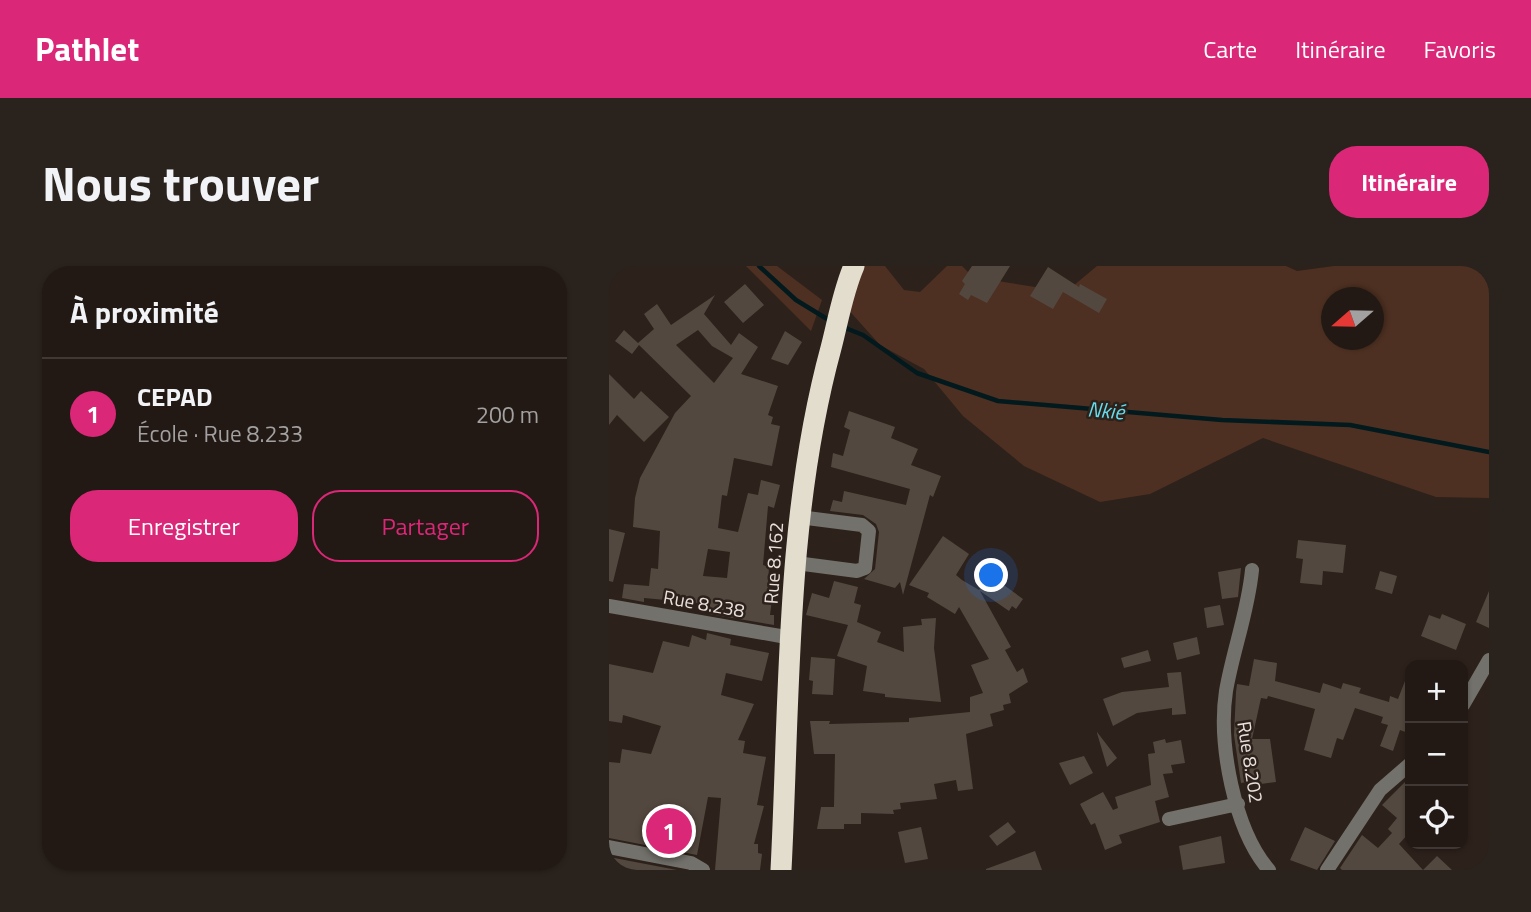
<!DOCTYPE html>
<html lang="fr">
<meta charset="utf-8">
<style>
:root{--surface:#221914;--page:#2a221d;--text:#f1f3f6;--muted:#a2a0a0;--line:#3f3834;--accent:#db2777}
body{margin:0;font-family:"Titillium Web",sans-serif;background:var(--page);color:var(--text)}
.controls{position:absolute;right:21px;bottom:21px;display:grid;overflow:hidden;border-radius:14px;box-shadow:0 2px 5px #0004}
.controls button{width:63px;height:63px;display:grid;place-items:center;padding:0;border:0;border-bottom:2px solid var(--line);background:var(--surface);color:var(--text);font:35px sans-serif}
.compass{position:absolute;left:712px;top:21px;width:63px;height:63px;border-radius:50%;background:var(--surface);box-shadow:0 2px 5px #0004;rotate:250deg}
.you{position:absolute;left:383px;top:310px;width:24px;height:24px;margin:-18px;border:5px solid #fff;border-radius:50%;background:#1a73e8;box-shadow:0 0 0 10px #1a73e833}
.badge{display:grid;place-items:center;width:46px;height:46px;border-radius:50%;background:var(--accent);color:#fff;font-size:23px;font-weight:700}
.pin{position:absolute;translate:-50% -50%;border:4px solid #fff;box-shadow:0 2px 7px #0006}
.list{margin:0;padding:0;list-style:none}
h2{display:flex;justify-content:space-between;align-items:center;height:91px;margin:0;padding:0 28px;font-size:30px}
h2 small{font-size:23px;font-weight:400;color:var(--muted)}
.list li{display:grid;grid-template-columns:46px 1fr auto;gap:21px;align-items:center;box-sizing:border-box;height:112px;padding:0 28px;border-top:2px solid var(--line)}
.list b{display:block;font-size:26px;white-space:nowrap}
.list p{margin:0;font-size:23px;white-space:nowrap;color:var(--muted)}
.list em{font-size:23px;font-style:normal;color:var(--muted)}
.actions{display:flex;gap:14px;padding:21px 28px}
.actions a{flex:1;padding:16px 0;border:2px solid var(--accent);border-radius:28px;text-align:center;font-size:24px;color:var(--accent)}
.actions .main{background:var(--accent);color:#fff}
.icon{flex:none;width:38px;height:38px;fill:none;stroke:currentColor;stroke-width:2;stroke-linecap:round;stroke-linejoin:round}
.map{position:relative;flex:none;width:880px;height:604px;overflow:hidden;border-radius:28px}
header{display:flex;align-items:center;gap:42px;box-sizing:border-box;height:98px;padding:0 35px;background:var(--accent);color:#fff}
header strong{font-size:33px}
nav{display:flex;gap:38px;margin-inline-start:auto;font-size:24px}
.intro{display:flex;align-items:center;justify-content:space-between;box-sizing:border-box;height:168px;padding:0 42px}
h1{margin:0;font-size:49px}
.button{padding:18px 32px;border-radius:28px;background:var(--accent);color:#fff;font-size:24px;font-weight:700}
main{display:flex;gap:42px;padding:0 42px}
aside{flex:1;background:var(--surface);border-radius:28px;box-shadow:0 2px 5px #0004}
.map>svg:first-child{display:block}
</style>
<header>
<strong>Pathlet</strong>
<nav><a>Carte</a><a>Itinéraire</a><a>Favoris</a></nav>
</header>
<div class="intro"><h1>Nous trouver</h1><a class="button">Itinéraire</a></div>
<main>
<aside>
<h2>À proximité<small></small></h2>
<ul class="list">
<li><span class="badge">1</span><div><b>CEPAD</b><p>École · Rue 8.233</p></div><em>200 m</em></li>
</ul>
<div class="actions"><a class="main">Enregistrer</a><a>Partager</a></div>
</aside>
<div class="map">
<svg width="880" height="604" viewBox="0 0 880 604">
<rect width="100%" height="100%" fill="#2d211b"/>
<path fill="#4d3021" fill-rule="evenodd" d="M137,0H168L213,34L202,65Z
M242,0H276L295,24L311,26L338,0H353L364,11L439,23L464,20L488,0H677L688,5L725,0H880V232L827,231L654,172L541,228L491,236L415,200L354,150L315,103L271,79L236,40ZM722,32H764V74H722Z"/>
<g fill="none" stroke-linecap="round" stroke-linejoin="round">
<path stroke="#021a1d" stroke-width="4.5" d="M150,0L187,34L223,56
M234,61L254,69L308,107L389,135L613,154L741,159L880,186"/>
</g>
<path fill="#53483f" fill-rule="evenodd" d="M363,0H401L378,37L362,29L359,34L350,28L356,18L353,15Z
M439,1L470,21L471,18L498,33L490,47L454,26L444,43L421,30Z
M136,18L155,39L134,57L115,36Z
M106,29L95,48L122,79L130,67L149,81L132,108L169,120L159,149L164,151L162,158L171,160L163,200L125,192L118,230L113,229L109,262L129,266L139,227L149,229L152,214L171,219L165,242L159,240L154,299L160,301L159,318H165L161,349H165V359L100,348L101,338L35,332V336L13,332L15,318L40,320L42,302L49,303L51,265L24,261L26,232L31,212L66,147L82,130L30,79L23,88L6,75L15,64L29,77L45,63L35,48L48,38L62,59ZM89,64L103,80L124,92L105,117L67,79ZM99,283L121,286L118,312L94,310Z
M176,65L193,76L179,99L162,93Z
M0,108L25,133L32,125L60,151L35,176L8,149L0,159Z
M240,145L286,161L282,172L309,183L302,199L332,210L324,231L321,229L294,329L291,316L286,322L255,313L266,303L270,266L267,258L254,249L221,245L224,234L233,236L235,225L297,239L301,223L222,201L224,187L234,190L241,164L235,161Z
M0,263L16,267L4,316L0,315Z
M334,270L360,288L347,309L353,314L370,324L381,309L414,333L407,343L403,340L400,345L371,325L402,381L396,384L408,406L414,402L419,416L400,428L402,437L394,439L395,444L381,448L384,460L357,468L364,523L349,525L347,514L325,518L328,533L291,537L292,543L284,544L285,548L252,547V558H235V563H208L212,541H225L226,488H205L201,455H221L220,458L300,456V452L361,446V431L374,427L362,399L380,393L350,341L346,348L318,331L320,327L300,319Z
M689,274L737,279L734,307L714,305L713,319L691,317L694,293L687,292Z
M632,302L629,331L613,333L609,306Z
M771,305L788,310L783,328L766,323Z
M225,315L249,321L245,337L252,339L248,356L272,366L268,376L295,386L294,361L313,359L312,353L327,352L325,382L332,436L276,431V428L254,425L258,400L228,390L239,359L197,349L203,327L220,332Z
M880,325V362L867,356Z
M611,339L615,359L598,362L595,342Z
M833,348L857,358L847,384L812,370L820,349L831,353Z
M98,367L122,373L121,379L160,387L153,415L117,407L112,429L145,438L129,474L136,475L134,487L157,491L148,539L155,540L145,578H149V587L153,588L151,604H106L112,532L99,531L88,589L0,572V496L11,497L13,483L42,488L52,460L14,449L13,457L0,455V398L44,407L54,375L80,381L83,369L97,374Z
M588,371L591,388L568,394L564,377Z
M539,384L542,395L515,402L512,392Z
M202,391L226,393L224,429L203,428L204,415L200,414Z
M645,393L668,397L666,415L711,427L714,417L732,423L734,417L752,422L750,427L780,436L781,430L789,433L801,402L799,467L791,464L784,485L771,480L779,459L772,457L774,451L746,442L734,474L728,472L722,492L695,484L706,443L659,430L658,433L652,432L643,473H661L667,516L644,519V515L632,517L625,469L627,426L628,418L640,420Z
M572,406L577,448L563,449V442L528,447L504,460L494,433L513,426L560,421L558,407Z
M488,466L508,492L498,501L488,467Z
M556,473L557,477L572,474L576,497L562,499L564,507L554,508L560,531L546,535L551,556L510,569L513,577L496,584L486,557L482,559L471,538L494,526L504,544L509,542L506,531L542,519L539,488L546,487L544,476Z
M475,490L484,507L461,519L450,497Z
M801,511V566L790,578L814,604H733L731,602L753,569L769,582L783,567L779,563L788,552L773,539Z
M399,556L407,566L388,580L380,570Z
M312,561L319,593L296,597L289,566Z
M696,561L726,575L708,604L681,594Z
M612,570L616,597L574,604L570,580Z
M426,585L433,604H377V603Z
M828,590L843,604H814Z
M0,591L68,604H0Z"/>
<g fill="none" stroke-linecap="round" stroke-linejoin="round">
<path stroke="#73716b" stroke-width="14" d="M187,297L248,305L256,302L260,265L253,259L190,251
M643,304C639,346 624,384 617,425C609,477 625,564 660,604
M0,340L183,372
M854,439L880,394
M560,553L629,538
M0,581L82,597L94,604
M718,604L771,524L801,498"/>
<path stroke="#e3ddce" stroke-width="21" d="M172,604C181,430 176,251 222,82C229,55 234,25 245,0"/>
</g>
<g text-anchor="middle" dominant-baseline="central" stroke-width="5" stroke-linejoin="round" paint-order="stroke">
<g font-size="19" fill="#eae1dd" stroke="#2d211b">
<text transform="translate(164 297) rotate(-86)">Rue 8.162</text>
<text transform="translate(95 337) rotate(10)">Rue 8.238</text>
<text transform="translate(642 496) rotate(81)">Rue 8.202</text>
</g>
<g font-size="21" font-style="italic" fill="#64dced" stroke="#2d211b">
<text transform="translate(497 144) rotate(5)">Nkié</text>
</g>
</g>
</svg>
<div class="controls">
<button>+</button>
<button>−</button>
<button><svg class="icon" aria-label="locate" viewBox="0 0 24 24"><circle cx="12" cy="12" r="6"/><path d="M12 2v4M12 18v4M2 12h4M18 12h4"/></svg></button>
</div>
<svg class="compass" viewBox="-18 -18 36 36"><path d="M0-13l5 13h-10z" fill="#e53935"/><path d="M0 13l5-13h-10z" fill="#a2a0a0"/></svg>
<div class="you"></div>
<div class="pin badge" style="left:60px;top:565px">1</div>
</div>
</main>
